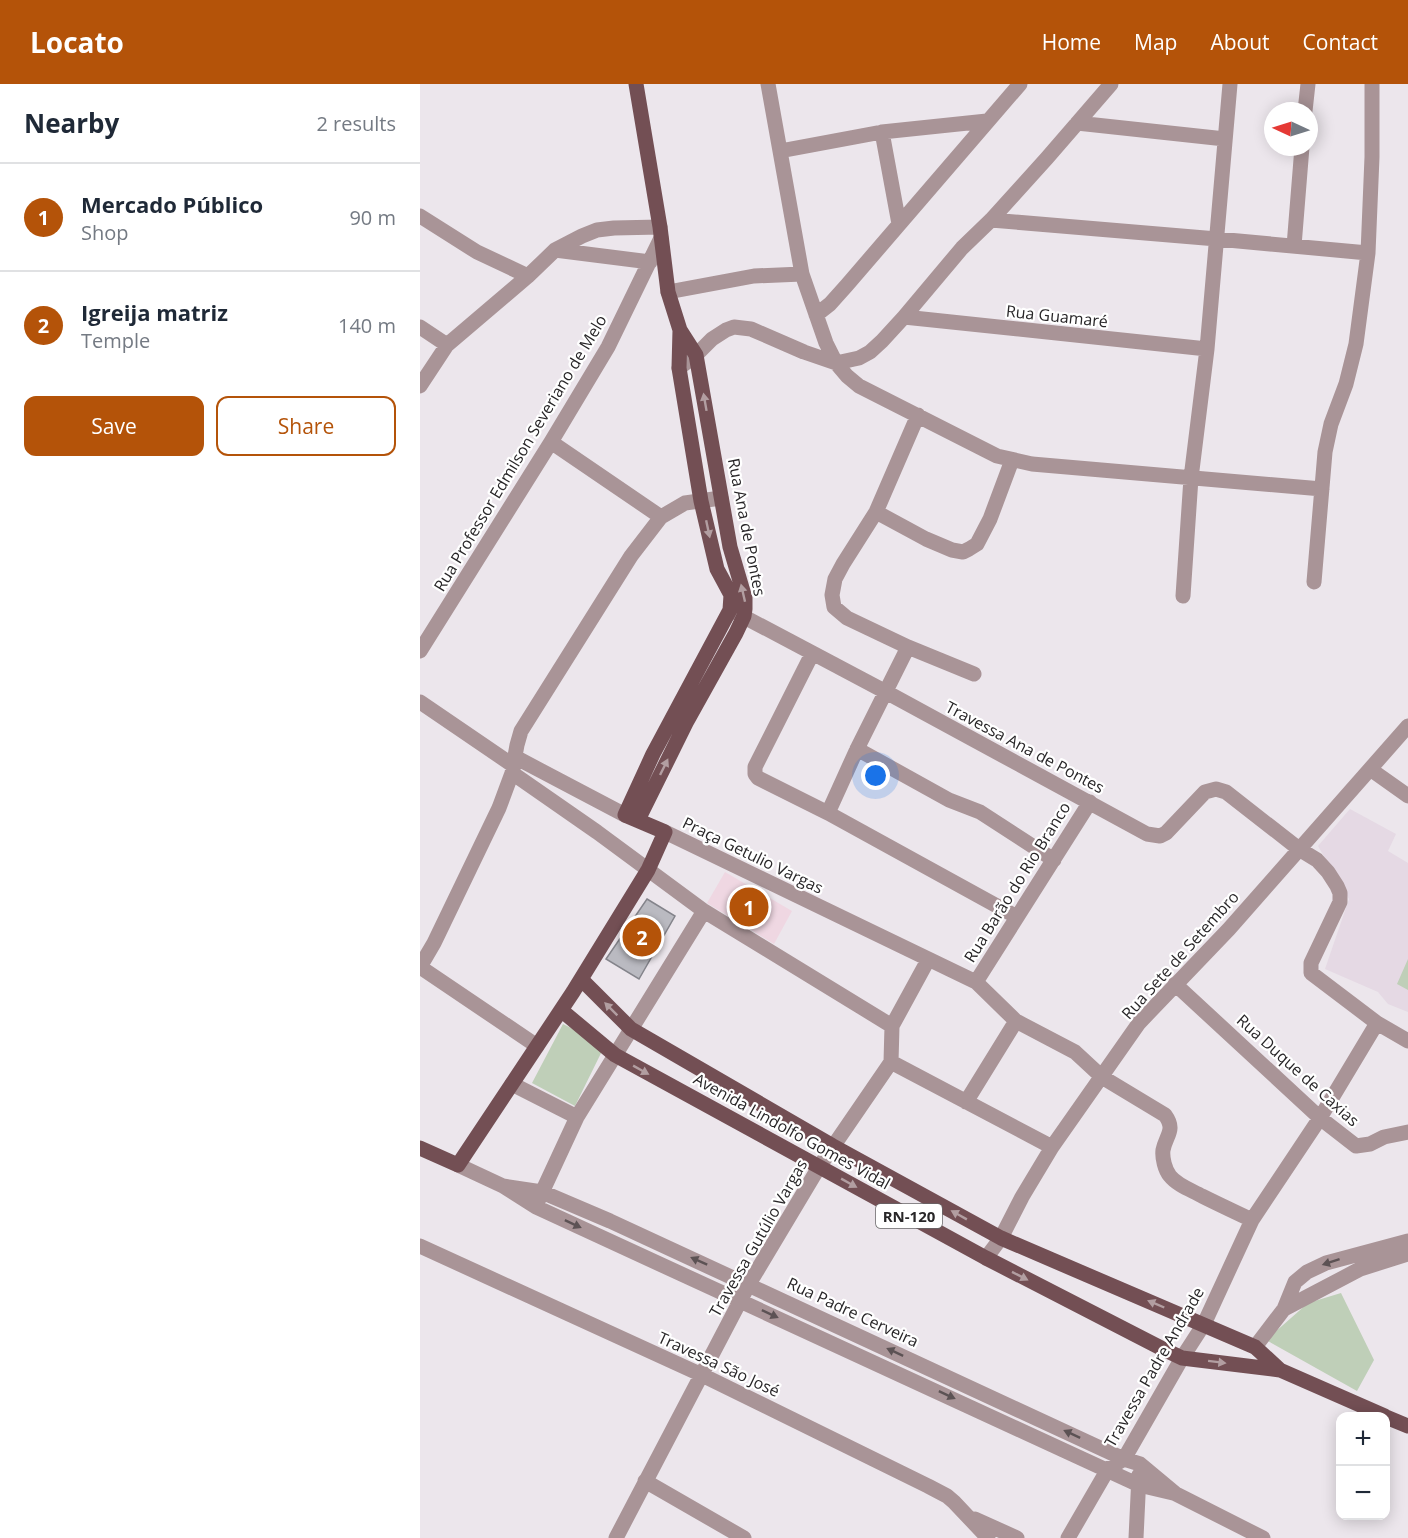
<!DOCTYPE html>
<meta charset="utf-8">
<style>
:root{--surface:#fff;--page:#f2f2f3;--text:#1f2937;--muted:#747a83;--line:#e0e1e3;--accent:#b45309}
body{margin:0;font-family:"Open Sans",sans-serif;background:var(--page);color:var(--text)}
.controls{position:absolute;right:18px;bottom:18px;display:grid;overflow:hidden;border-radius:12px;box-shadow:0 3px 15px #0003}
.controls button{width:54px;height:54px;display:grid;place-items:center;padding:0;border:0;border-bottom:2px solid var(--line);background:var(--surface);color:var(--text);font:30px sans-serif}
.compass{position:absolute;left:844px;top:18px;width:54px;height:54px;border-radius:50%;background:var(--surface);box-shadow:0 3px 15px #0003;rotate:274deg}
.you{position:absolute;left:456px;top:692px;width:21px;height:21px;margin:-15px;border:4px solid #fff;border-radius:50%;background:#1a73e8;box-shadow:0 0 0 9px #1a73e833}
.badge{display:grid;place-items:center;width:39px;height:39px;border-radius:50%;background:var(--accent);color:#fff;font-size:20px;font-weight:700}
.pin{position:absolute;translate:-50% -50%;border:3px solid #fff;box-shadow:0 2px 6px #0006}
.list{margin:0;padding:0;list-style:none}
h2{display:flex;justify-content:space-between;align-items:center;height:78px;margin:0;padding:0 24px;font-size:26px}
h2 small{font-size:20px;font-weight:400;color:var(--muted)}
.list li{display:grid;grid-template-columns:39px 1fr auto;gap:18px;align-items:center;box-sizing:border-box;height:108px;padding:0 24px;border-top:2px solid var(--line)}
.list b{display:block;font-size:22px;white-space:nowrap}
.list p{margin:0;font-size:20px;white-space:nowrap;color:var(--muted)}
.list em{font-size:20px;font-style:normal;color:var(--muted)}
.actions{display:flex;gap:12px;padding:18px 24px}
.actions a{flex:1;padding:14px 0;border:2px solid var(--accent);border-radius:12px;text-align:center;font-size:21px;color:var(--accent)}
.actions .main{background:var(--accent);color:#fff}
.map{position:relative;flex:none;width:988px;height:1454px;overflow:hidden}
header{display:flex;align-items:center;gap:36px;box-sizing:border-box;height:84px;padding:0 30px;background:var(--accent);color:#fff}
header strong{font-size:28px}
nav{display:flex;gap:33px;margin-inline-start:auto;font-size:21px}
main{display:flex}
aside{flex:1;background:var(--surface)}
.map>svg:first-child{display:block}
</style>
<header>
<strong>Locato</strong>
<nav><a>Home</a><a>Map</a><a>About</a><a>Contact</a></nav>
</header>
<main>
<aside>
<h2>Nearby<small>2 results</small></h2>
<ul class="list">
<li><span class="badge">1</span><div><b>Mercado Público</b><p>Shop</p></div><em>90 m</em></li>
<li><span class="badge">2</span><div><b>Igreija matriz</b><p>Temple</p></div><em>140 m</em></li>
</ul>
<div class="actions"><a class="main">Save</a><a>Share</a></div>
</aside>
<div class="map">
<svg width="988" height="1454" viewBox="0 0 988 1454">
<rect width="100%" height="100%" fill="#ece6ec"/>
<path fill="#efd7e2" d="M305,788L372,827L354,860L287,819Z"/>
<path fill="#e5d9e4" d="M930,725L976,750L968,767L988,779V928L968,920L958,908L905,885L929,815L898,762Z"/>
<path fill="#bfcfb8" d="M988,875V906L977,900Z
M143,940L185,961L155,1022L112,999Z
M921,1209L954,1276L937,1307L846,1256L888,1219Z"/>
<path fill="#babac1" stroke="#84848b" stroke-width="1.5" d="M227,815L255,832L219,895L186,875Z"/>
<g fill="none" stroke-linecap="round" stroke-linejoin="round">
<path stroke="#a99497" stroke-width="15" d="M348,0L382,190L406,259L416,279L427,292L439,302L577,372L612,380L902,405
M885,27L888,0
M657,39L805,55
M462,48L479,140
M360,67L462,48L567,37
M0,132L57,168L108,192
M571,136L797,155L948,169
M874,162L882,63
M135,166L230,178
M248,208L334,192L382,190
M396,231L410,220L427,201L600,0
M484,233L787,265
M0,243L27,261
M259,284L276,271L292,255L306,246L314,243L331,245L384,268L416,279L439,274L450,268L462,257L484,233L542,164L571,136L627,74L691,0
M0,302L27,261L108,192L135,166L162,152L177,146L194,144L240,143
M498,331L456,428L423,480L415,495L412,511L414,523L427,534L488,563L554,590
M131,358L241,433
M456,428L506,455L532,466L543,468L549,465L557,460L570,435L592,376
M894,498L905,368L911,340L926,300L936,260L948,169L952,73V0
M763,512L771,394L787,265L810,0
M313,527L466,608L727,750L740,752L746,749L785,708L796,705L806,708L879,765L897,776L908,788L917,802L920,809V818L891,879V889L957,939L988,957
M0,567L131,358L188,263L241,154
M392,570L335,683V690L338,694L408,729L597,833
M0,618L94,682
M437,665L529,716L560,728L634,776
M95,673L205,731
M950,685L988,712
M92,689L177,748L284,827L472,942
M408,729L437,665L488,563
M245,748L556,898L596,937L655,968L682,993L745,1031C756,1046 746,1051 743,1066C742,1074 745,1086 750,1092C757,1101 771,1106 782,1112C798,1120 815,1128 832,1136
M0,883L14,859L79,724L92,689L97,661L101,647L211,472L241,433L265,419L301,414
M0,883L117,962
M556,898L670,718
M755,900L900,1034L936,1062L950,1060L964,1053L988,1048
M471,978L632,1063
M92,1000L157,1033
M546,1018L596,937
M38,1081L83,1102L116,1123L719,1401L753,1409
M83,1102L122,1108L190,1137L704,1375L720,1380L756,1410L843,1454
M118,1117L157,1033L284,827
M0,1162L282,1291L508,1402L527,1412L534,1418L568,1454
M566,1174L581,1154L602,1113L632,1063L719,939L809,845L988,642
M864,1225L940,1185L988,1170
M835,1263L864,1225L875,1198L887,1188L906,1179L988,1157
M225,1397L324,1454
M555,1435L597,1454
M196,1454L329,1200L399,1083L471,978L472,942L508,876
M648,1454L688,1385L704,1375L762,1274L784,1240L832,1136L900,1034L957,939
M716,1454L719,1391"/>
<path stroke="#734f54" stroke-width="15" d="M216,0L240,143L248,208L260,246L276,271L310,463L325,514V525L324,532L316,549L267,637L218,736
M161,895L211,945L413,1062L581,1154L835,1263L860,1286
M141,926L195,971L566,1174L741,1264L762,1274L860,1286L965,1332
M0,1064L38,1081L153,908L228,786L245,748L205,731L233,670L310,526L311,511L297,485L281,417L259,284L260,246
M966,1333L988,1342"/>
</g>
<defs><path id="oneway-solid" d="M-6-.8H1V-3.2L6.5 0L1 3.2V.8H-6Z" transform="scale(1.5)"/></defs>
<g fill="#b29ea1">
<use href="#oneway-solid" transform="translate(285 318) rotate(-100)"/>
<use href="#oneway-solid" transform="translate(288 445) rotate(78)"/>
<use href="#oneway-solid" transform="translate(323 509) rotate(-103)"/>
<use href="#oneway-solid" transform="translate(244 683) rotate(-64)"/>
<use href="#oneway-solid" transform="translate(191 925) rotate(-135)"/>
<use href="#oneway-solid" transform="translate(221 986) rotate(29)"/>
<use href="#oneway-solid" transform="translate(429 1099) rotate(29)"/>
<use href="#oneway-solid" transform="translate(539 1131) rotate(-151)"/>
<use href="#oneway-solid" transform="translate(600 1192) rotate(27)"/>
<use href="#oneway-solid" transform="translate(736 1220) rotate(-157)"/>
<use href="#oneway-solid" transform="translate(797 1278) rotate(7)"/>
</g>
<g fill="#5c5254">
<use href="#oneway-solid" transform="translate(153 1140) rotate(25)"/>
<use href="#oneway-solid" transform="translate(279 1177) rotate(-156)"/>
<use href="#oneway-solid" transform="translate(911 1178) rotate(162)"/>
<use href="#oneway-solid" transform="translate(350 1230) rotate(25)"/>
<use href="#oneway-solid" transform="translate(475 1268) rotate(-155)"/>
<use href="#oneway-solid" transform="translate(527 1311) rotate(25)"/>
<use href="#oneway-solid" transform="translate(652 1350) rotate(-155)"/>
</g>
<g text-anchor="middle" dominant-baseline="central" stroke-width="4.5" stroke-linejoin="round" paint-order="stroke">
<rect fill="#fff" stroke="#686768" stroke-width="1.5" x="456" y="1120" width="66" height="24" rx="4.5"/>
<g font-size="15" font-weight="bold" fill="#282628">
<text x="489" y="1132">RN-120</text>
</g>
<g font-size="16" fill="#282628" stroke="#fff">
<text transform="translate(637 232) rotate(6)">Rua Guamaré</text>
<text transform="translate(100 369) rotate(-59)">Rua Professor Edmilson Severiano de Melo</text>
<text transform="translate(327 443) rotate(79)">Rua Ana de Pontes</text>
<text transform="translate(605 663) rotate(28)">Travessa Ana de Pontes</text>
<text transform="translate(333 771) rotate(26)">Praça Getulio Vargas</text>
<text transform="translate(597 798) rotate(-58)">Rua Barão do Rio Branco</text>
<text transform="translate(760 871) rotate(-48)">Rua Sete de Setembro</text>
<text transform="translate(878 986) rotate(42)">Rua Duque de Caxias</text>
<text transform="translate(372 1047) rotate(29)">Avenida Lindolfo Gomes Vidal</text>
<text transform="translate(338 1154) rotate(-60)">Travessa Gutúlio Vargas</text>
<text transform="translate(433 1228) rotate(25)">Rua Padre Cerveira</text>
<text transform="translate(299 1280) rotate(25)">Travessa São José</text>
<text transform="translate(734 1283) rotate(-60)">Travessa Padre Andrade</text>
</g>
</g>
</svg>
<div class="controls">
<button>+</button>
<button>−</button>
</div>
<svg class="compass" viewBox="-18 -18 36 36"><path d="M0-13l5 13h-10z" fill="#e53935"/><path d="M0 13l5-13h-10z" fill="#747a83"/></svg>
<div class="you"></div>
<div class="pin badge" style="left:329px;top:823px">1</div>
<div class="pin badge" style="left:222px;top:853px">2</div>
</div>
</main>
